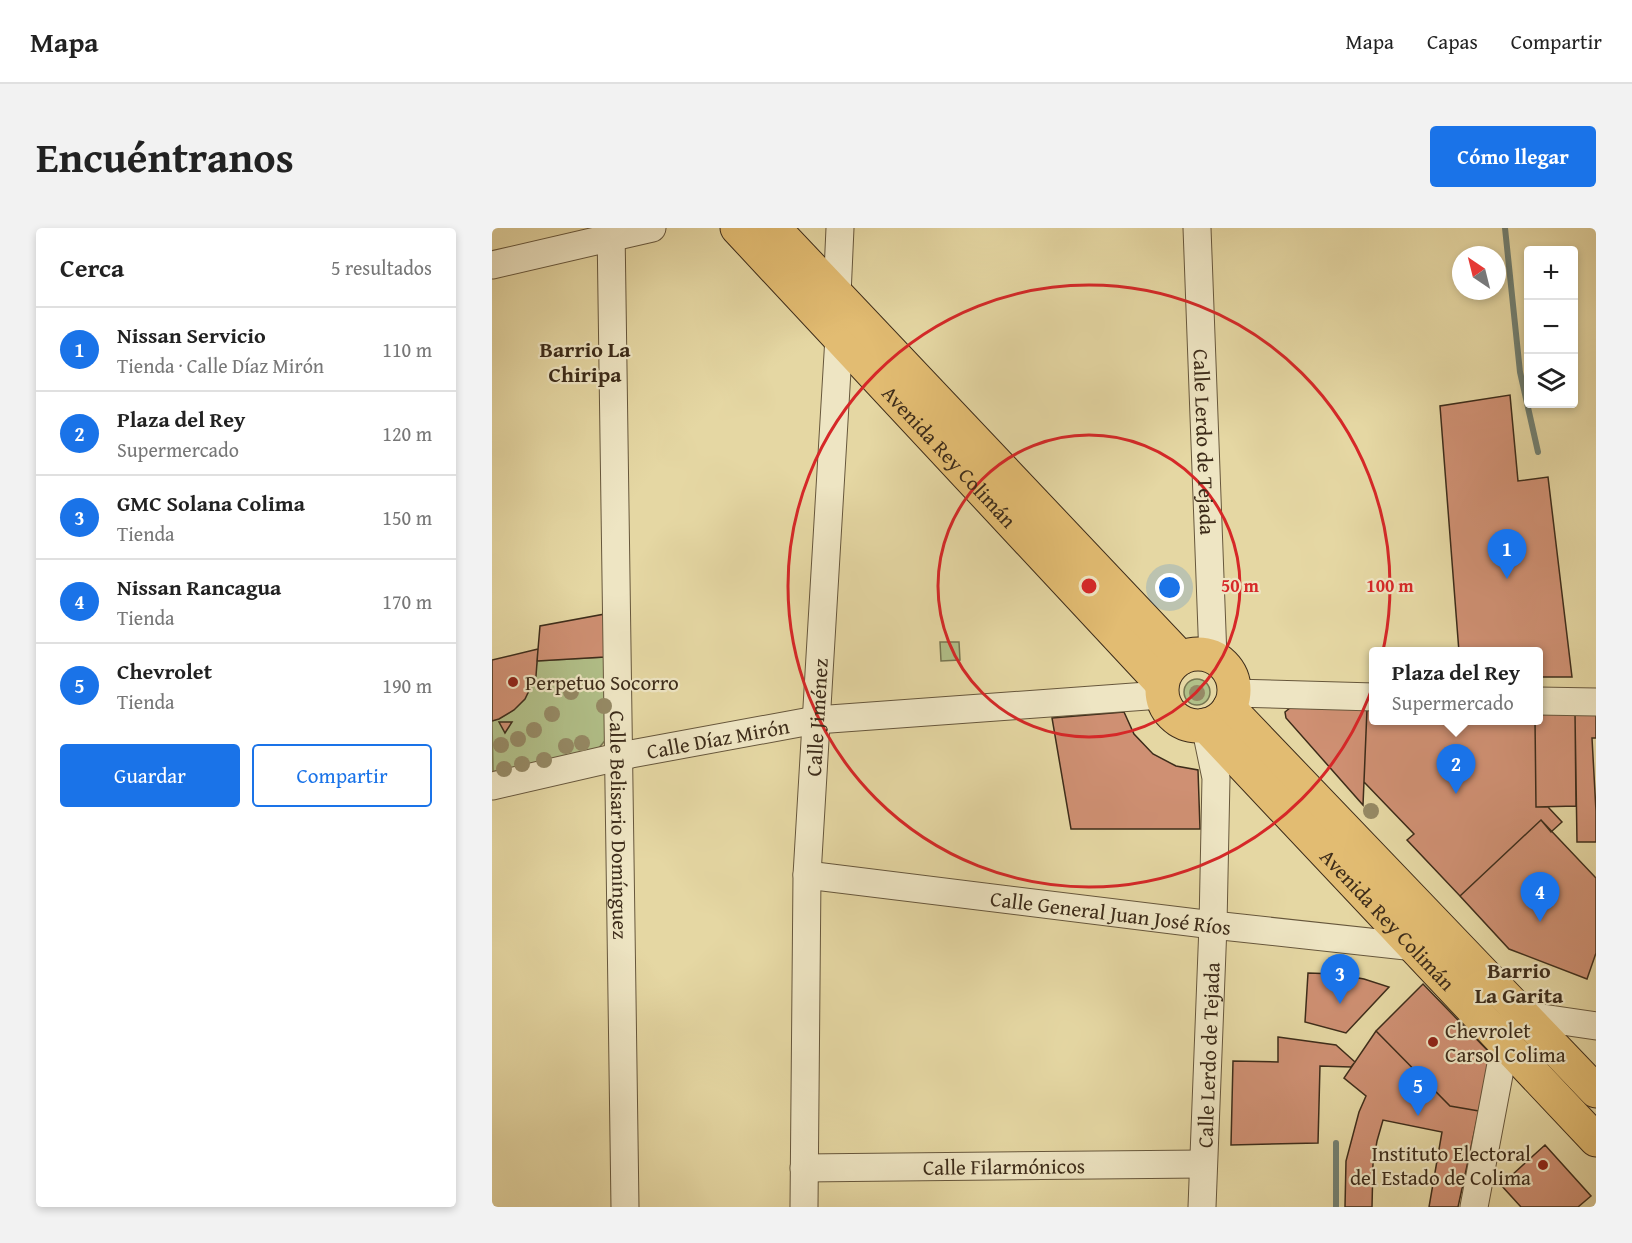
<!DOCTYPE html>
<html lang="es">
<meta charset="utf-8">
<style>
:root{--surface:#fff;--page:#f2f2f2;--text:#222;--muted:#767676;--line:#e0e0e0;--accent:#1a73e8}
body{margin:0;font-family:"Gentium Book Plus",serif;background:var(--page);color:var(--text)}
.controls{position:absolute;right:18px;top:18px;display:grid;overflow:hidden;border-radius:6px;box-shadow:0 3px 9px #0003}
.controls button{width:54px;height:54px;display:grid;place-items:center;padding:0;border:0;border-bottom:2px solid var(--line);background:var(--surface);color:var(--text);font:30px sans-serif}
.compass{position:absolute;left:960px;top:18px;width:54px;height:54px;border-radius:50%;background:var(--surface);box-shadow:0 3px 9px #0003;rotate:325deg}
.you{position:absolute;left:678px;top:360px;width:21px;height:21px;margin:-15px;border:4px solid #fff;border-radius:50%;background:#1a73e8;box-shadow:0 0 0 9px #1a73e833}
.badge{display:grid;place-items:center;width:39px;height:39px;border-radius:50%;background:var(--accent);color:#fff;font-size:20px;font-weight:700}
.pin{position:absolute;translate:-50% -50px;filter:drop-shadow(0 2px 3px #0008)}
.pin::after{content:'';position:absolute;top:32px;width:21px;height:18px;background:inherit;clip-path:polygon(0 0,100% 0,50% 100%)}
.popup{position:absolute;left:877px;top:419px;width:174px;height:78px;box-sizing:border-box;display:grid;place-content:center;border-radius:6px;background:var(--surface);filter:drop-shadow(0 2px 4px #0005);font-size:20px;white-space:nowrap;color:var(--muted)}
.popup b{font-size:22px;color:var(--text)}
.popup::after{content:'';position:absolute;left:50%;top:100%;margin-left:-12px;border:12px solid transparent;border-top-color:var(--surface)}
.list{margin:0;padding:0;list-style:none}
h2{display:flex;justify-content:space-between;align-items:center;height:78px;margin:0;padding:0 24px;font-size:26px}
h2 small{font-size:20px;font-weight:400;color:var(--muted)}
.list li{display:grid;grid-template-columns:39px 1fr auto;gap:18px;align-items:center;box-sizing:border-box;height:84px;padding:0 24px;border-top:2px solid var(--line)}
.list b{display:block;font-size:22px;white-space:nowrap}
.list p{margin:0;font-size:20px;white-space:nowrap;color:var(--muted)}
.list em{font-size:20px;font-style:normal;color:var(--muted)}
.actions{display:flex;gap:12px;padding:18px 24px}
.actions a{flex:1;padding:14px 0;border:2px solid var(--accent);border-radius:6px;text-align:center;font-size:21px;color:var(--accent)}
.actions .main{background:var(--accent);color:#fff}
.icon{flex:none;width:33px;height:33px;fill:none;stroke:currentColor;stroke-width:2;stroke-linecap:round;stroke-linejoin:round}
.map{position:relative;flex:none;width:1104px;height:979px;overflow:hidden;border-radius:6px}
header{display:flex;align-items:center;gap:36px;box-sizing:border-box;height:84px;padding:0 30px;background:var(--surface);border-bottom:2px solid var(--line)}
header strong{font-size:28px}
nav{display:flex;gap:33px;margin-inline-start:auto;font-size:21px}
.intro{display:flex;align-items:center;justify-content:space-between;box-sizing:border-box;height:144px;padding:0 36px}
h1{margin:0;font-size:42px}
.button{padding:15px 27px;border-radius:6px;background:var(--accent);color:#fff;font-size:21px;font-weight:700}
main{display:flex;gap:36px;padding:0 36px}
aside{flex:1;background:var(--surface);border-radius:6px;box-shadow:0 3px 9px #0003}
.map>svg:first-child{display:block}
</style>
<header>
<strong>Mapa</strong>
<nav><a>Mapa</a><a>Capas</a><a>Compartir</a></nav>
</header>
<div class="intro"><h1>Encuéntranos</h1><a class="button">Cómo llegar</a></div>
<main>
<aside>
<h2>Cerca<small>5 resultados</small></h2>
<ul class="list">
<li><span class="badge">1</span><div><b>Nissan Servicio</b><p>Tienda · Calle Díaz Mirón</p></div><em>110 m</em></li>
<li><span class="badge">2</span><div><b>Plaza del Rey</b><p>Supermercado</p></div><em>120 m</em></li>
<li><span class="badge">3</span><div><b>GMC Solana Colima</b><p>Tienda</p></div><em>150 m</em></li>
<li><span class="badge">4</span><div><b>Nissan Rancagua</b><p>Tienda</p></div><em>170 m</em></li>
<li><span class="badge">5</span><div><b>Chevrolet</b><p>Tienda</p></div><em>190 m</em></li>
</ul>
<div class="actions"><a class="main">Guardar</a><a>Compartir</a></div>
</aside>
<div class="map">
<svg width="1104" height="979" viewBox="0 0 1104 979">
<rect width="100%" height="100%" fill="#e5d7a3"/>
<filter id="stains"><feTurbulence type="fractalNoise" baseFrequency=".00333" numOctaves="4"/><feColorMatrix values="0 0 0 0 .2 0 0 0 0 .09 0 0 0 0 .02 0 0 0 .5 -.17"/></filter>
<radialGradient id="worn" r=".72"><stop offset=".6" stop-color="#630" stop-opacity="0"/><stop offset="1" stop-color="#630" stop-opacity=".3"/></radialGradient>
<path fill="#b1bf88" stroke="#777651" stroke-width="1.5" d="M448,414H467L468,432L449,433Z
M113,429L116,509L106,521L1,546L0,493C28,484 42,462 45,433Z
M692 464a13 13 0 1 1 26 0a13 13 0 1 1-26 0Z"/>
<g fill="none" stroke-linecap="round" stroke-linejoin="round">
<path stroke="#728072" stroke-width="6" d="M1013,0L1028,144L1046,224
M844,915V979"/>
</g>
<path fill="#cf9073" stroke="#3d2c1a" stroke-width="1.5" d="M1018,167L1026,253L1056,249L1080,449H1046V424H967L948,178Z
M113,386V429L45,433L48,398Z
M46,421L44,448L33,471L22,482L7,491L0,493V432Z
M798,480L875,481L871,577L794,490L793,484Z
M875,481H882V492H1043L1044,579H1056L1070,594L1059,604L1049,592L968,668L915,612L922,606L872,554Z
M1083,482L1084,578L1044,579L1043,492H1046V483Z
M632,484L642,506L661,526L684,538L706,542L708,601H579L560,490Z
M1083,487H1104V510H1100L1104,583V614H1085Z
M7,494H20L13,505Z
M1049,592L1104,650V725L1095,751L1017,721L968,668Z
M816,745L844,746L872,751L897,759L854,805L813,794Z
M931,756L998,825L987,883L958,878L884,803Z
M884,803L958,878L987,883L966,979H937L950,904L891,892L885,913L881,936L880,979H853L854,933L867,884L874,868L852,850Z
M786,809L844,817L863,834L859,839L828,838L826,915L739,917L741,833L786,834Z
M1053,917L1099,968L1086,979H1029L1009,957Z"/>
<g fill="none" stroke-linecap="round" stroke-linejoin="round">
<g stroke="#67573c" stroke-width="29">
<g id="minor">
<path id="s1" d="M119,0L133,979"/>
<path id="s2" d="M705,0L721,430"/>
<path d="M0,37L160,0"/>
<path d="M741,465L882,469"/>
<path d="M1046,473L1104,474"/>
<path id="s3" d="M0,558L139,526L324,492L669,467"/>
<path id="s4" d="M315,647L721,697L923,719"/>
<path d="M1022,786L1104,798"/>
<path id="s5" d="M312,940L710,936"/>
<path id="s6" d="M312,979L315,647L347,109L345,67L348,0"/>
<path id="s7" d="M710,979L721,697L724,550L713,497"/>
<path d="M982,979L1013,815L1021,803"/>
</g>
</g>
<g stroke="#3d2c1a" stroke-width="35">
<g id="major">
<path id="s8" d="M245,0L670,456"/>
<path d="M282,0L689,430"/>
<circle cx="706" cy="462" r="36"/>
<path d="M737,480L1104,863"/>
<path id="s9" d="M713,497L1104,912"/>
</g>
</g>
<use href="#minor" stroke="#eee5c3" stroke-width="27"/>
<use href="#major" stroke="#e2bc72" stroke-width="33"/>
</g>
<g fill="#958964">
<circle cx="79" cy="464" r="8"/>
<circle cx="705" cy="465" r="8"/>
<circle cx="112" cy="478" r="8"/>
<circle cx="60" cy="486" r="8"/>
<circle cx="42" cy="502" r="8"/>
<circle cx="26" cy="511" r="8"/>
<circle cx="90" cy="515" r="8"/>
<circle cx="9" cy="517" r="8"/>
<circle cx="74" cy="518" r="8"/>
<circle cx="52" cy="532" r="8"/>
<circle cx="30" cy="536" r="8"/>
<circle cx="12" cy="541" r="8"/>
<circle cx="879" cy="583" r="8"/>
</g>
<g fill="none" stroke="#d62828" stroke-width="3">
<circle cx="597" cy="358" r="151"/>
<circle cx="597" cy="358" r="301"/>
</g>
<g fill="#8f2418" stroke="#eee5c3" stroke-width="2">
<circle cx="21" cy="454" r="6"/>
<circle cx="941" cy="814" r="6"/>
<circle cx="1051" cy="937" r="6"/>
</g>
<g text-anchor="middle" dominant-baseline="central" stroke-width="4.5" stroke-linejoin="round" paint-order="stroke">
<g font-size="21" fill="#3d2c1a" stroke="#eee5c3">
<text stroke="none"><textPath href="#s2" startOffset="214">Calle Lerdo de Tejada</textPath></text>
<text stroke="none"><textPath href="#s8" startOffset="312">Avenida Rey Colimán</textPath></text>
<text stroke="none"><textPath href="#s6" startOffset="490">Calle Jiménez</textPath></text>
<text stroke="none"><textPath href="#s3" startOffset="231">Calle Díaz Mirón</textPath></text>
<text stroke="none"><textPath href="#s1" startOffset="597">Calle Belisario Domínguez</textPath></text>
<text stroke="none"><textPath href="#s4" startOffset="306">Calle General Juan José Ríos</textPath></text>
<text stroke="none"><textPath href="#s9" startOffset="267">Avenida Rey Colimán</textPath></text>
<text stroke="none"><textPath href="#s7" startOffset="152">Calle Lerdo de Tejada</textPath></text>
<text stroke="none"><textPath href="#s5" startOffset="200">Calle Filarmónicos</textPath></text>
</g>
<g font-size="21" fill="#3d2c1a" stroke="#eee5c3" text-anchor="start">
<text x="33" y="454">Perpetuo Socorro</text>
<text x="953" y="802">Chevrolet<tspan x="953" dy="24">Carsol Colima</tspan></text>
<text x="1039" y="925" text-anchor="end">Instituto Electoral<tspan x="1039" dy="24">del Estado de Colima</tspan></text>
</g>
<g font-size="22" font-weight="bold" fill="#3d2c1a" stroke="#eee5c3">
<text x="93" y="121">Barrio La<tspan x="93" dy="25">Chiripa</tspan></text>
<text x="1027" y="742">Barrio<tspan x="1027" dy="25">La Garita</tspan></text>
</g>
</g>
<circle cx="597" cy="358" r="9" fill="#d62828" stroke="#eee5c3" stroke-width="3"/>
<g font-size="18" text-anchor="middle" font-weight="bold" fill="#d62828" stroke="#eee5c3" stroke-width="4.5" stroke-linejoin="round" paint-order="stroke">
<text x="748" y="364">50 m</text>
<text x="898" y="364">100 m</text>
</g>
<rect width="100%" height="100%" filter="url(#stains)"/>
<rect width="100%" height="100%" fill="url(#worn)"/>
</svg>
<div class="controls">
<button>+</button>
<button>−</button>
<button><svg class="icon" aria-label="layers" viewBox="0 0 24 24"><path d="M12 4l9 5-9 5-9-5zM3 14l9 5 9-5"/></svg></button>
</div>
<svg class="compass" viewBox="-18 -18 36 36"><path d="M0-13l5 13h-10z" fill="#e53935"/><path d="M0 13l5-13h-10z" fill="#767676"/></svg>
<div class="you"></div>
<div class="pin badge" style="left:1015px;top:351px">1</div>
<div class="pin badge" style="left:964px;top:566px">2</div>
<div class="popup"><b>Plaza del Rey</b>Supermercado</div>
<div class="pin badge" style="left:848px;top:776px">3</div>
<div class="pin badge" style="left:1048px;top:694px">4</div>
<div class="pin badge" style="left:926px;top:888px">5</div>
</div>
</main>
